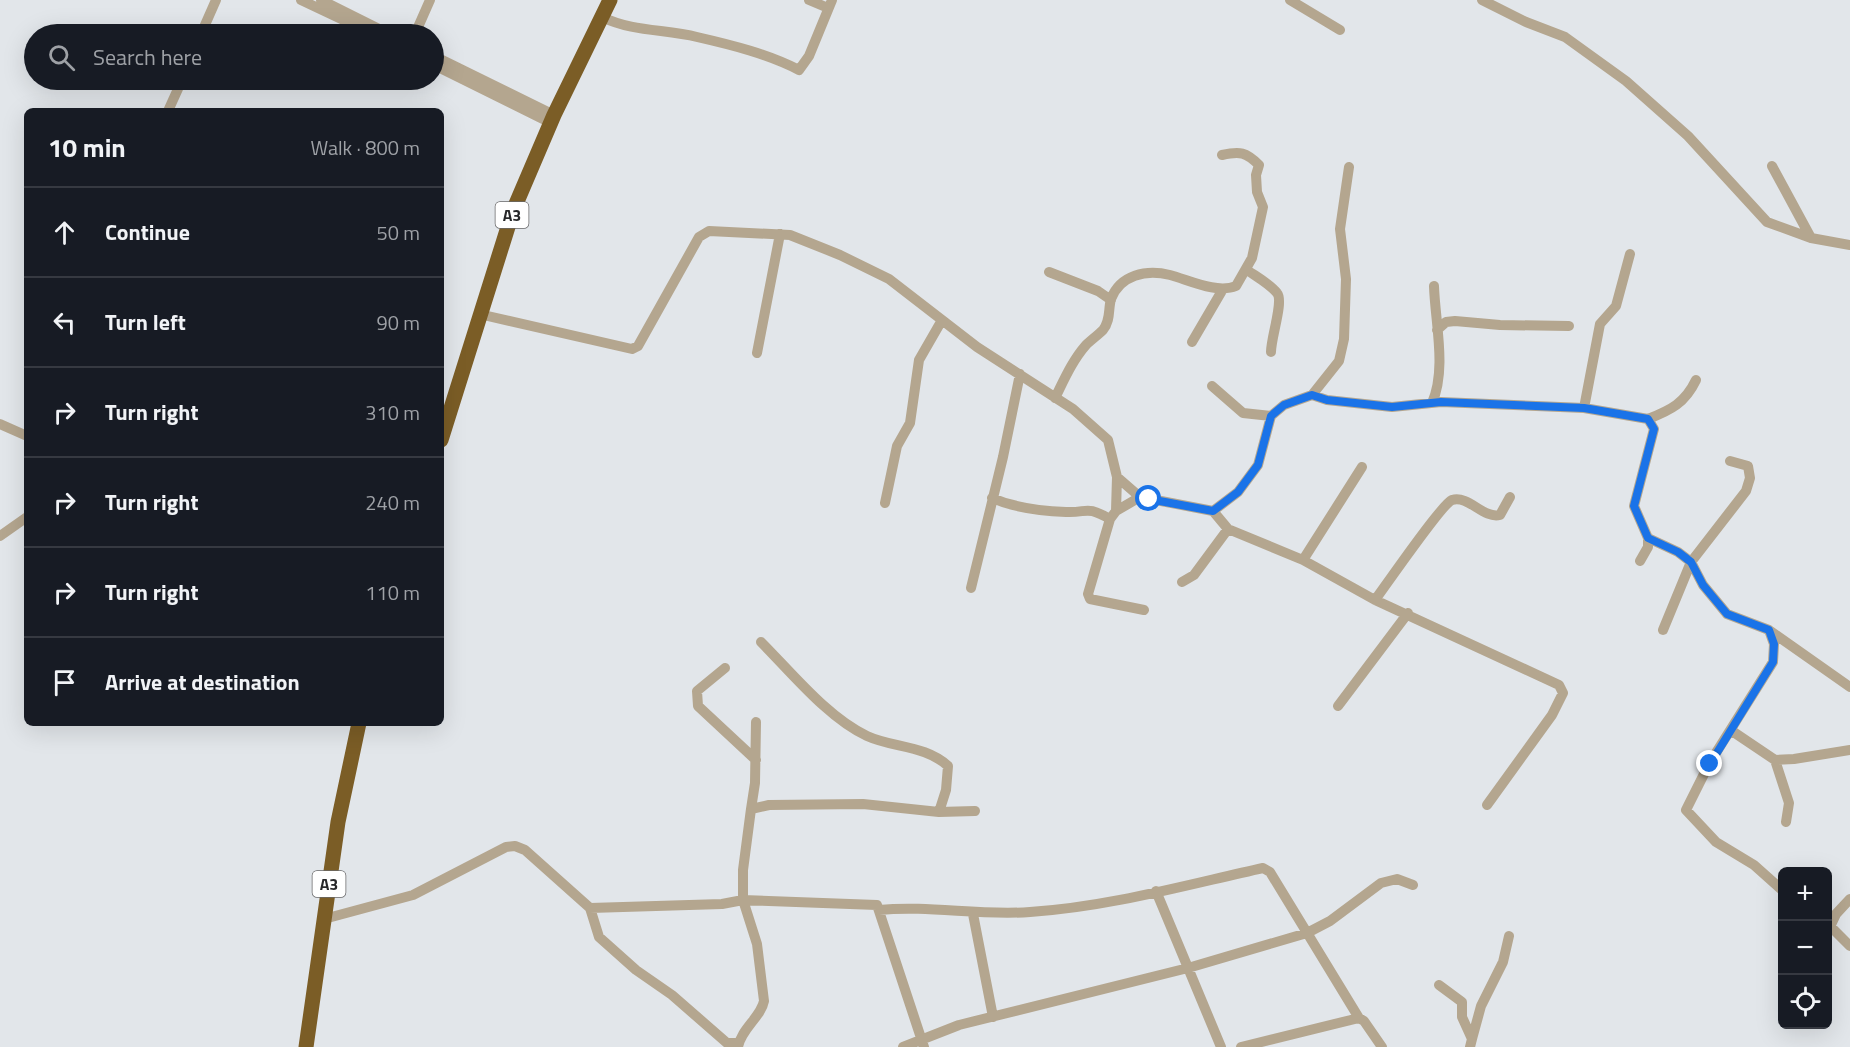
<!DOCTYPE html>
<meta charset="utf-8">
<style>
:root{--surface:#171b24;--page:#20242c;--text:#f1f3f6;--muted:#9ea1a6;--line:#363941}
body{margin:0;font-family:"Titillium Web",sans-serif;background:var(--page);color:var(--text)}
.controls{position:absolute;right:18px;bottom:18px;display:grid;overflow:hidden;border-radius:9px;box-shadow:0 6px 24px #0002}
.controls button{width:54px;height:54px;display:grid;place-items:center;padding:0;border:0;border-bottom:2px solid var(--line);background:var(--surface);color:var(--text);font:30px sans-serif}
.stop{position:absolute;width:18px;height:18px;margin:-14px;border:4px solid #1a73e8;border-radius:50%;background:#fff}
.stop.end{background:#1a73e8;border-color:#fff;box-shadow:0 2px 6px #0008}
.list{margin:0;padding:0;list-style:none}
h2{display:flex;justify-content:space-between;align-items:center;height:78px;margin:0;padding:0 24px;font-size:26px}
h2 small{font-size:20px;font-weight:400;color:var(--muted)}
.list li{display:grid;grid-template-columns:39px 1fr auto;gap:18px;align-items:center;box-sizing:border-box;height:90px;padding:0 24px;border-top:2px solid var(--line)}
.list b{display:block;font-size:22px;white-space:nowrap}
.list em{font-size:20px;font-style:normal;color:var(--muted)}
.icon{flex:none;width:33px;height:33px;fill:none;stroke:currentColor;stroke-width:2;stroke-linecap:round;stroke-linejoin:round}
.map{position:relative;flex:none;width:1850px;height:1047px;overflow:hidden}
.search{position:absolute;background:var(--surface);box-shadow:0 6px 24px #0002;left:24px;top:24px;width:420px;height:66px;display:flex;align-items:center;gap:15px;box-sizing:border-box;padding:0 21px;border-radius:33px;color:var(--muted);font-size:22px}
.panel{position:absolute;background:var(--surface);box-shadow:0 6px 24px #0002;left:24px;top:108px;width:420px;height:618px;border-radius:9px}
.map>svg:first-child{display:block}
</style>
<div class="map">
<svg width="1850" height="1047" viewBox="0 0 1850 1047">
<rect width="100%" height="100%" fill="#e2e6ea"/>
<g fill="none" stroke-linecap="round" stroke-linejoin="round">
<path stroke="#b4a68f" stroke-width="10" d="M301,0L373,34
M321,0L389,34
M809,0L828,8
M1290,0L1340,30
M1482,0L1526,22L1565,37L1626,81L1688,136L1767,222L1811,238L1850,245
M602,17C633,32 665,29 697,37C732,45 768,54 799,70L809,56L832,0
M201,34L216,0
M415,34L430,0
M434,56L554,115
M434,65L551,123
M168,111L182,80
M1772,166L1811,238
M1247,270C1257,277 1270,284 1277,293C1284,301 1271,337 1271,352
M1049,272L1098,291L1111,300
M479,314L632,349L638,346L699,237L709,231L790,235L840,255L889,279L977,347L1073,409L1108,440L1117,477L1116,511L1110,519L1088,594L1090,599L1144,610
M1437,330L1446,322L1455,321L1500,325L1569,326
M1192,342L1223,289
M757,353L780,234
M1212,386L1243,413L1271,416
M1312,395L1339,361L1344,339L1346,279L1340,229L1349,167
M1055,398C1064,380 1072,361 1086,345C1091,340 1098,335 1103,330C1111,320 1108,309 1111,299C1120,275 1146,269 1170,275C1189,280 1217,294 1236,286L1252,258L1263,207L1257,192L1256,175L1259,165C1246,152 1240,151 1222,155
M1432,403C1447,369 1435,322 1434,286
M1584,408L1600,324L1616,306L1630,254
M1648,419C1671,410 1685,403 1696,380
M0,424L27,436
M1117,477L1140,497
M992,498C1015,508 1042,511 1066,512C1089,513 1085,505 1110,519
M885,503L897,446L910,423L919,360L942,320
M1116,511L1140,497L1213,511L1228,529L1194,575L1182,582
M1213,511L1238,492L1258,465L1271,416L1284,405L1312,395L1327,400L1392,407L1441,402L1584,408L1648,419L1654,429L1634,506L1648,538L1678,552L1691,562L1703,585L1727,614L1769,630L1850,687
M1228,529L1303,560L1362,467
M0,536L27,517
M1303,560L1375,600L1559,685L1563,693L1552,715L1487,805
M1640,561L1648,547V538
M971,588L1003,457L1020,374
M1375,600C1386,585 1442,504 1452,500C1469,495 1483,519 1500,515L1510,497
M1663,630L1691,562L1746,491L1750,478L1748,466L1730,461
M1769,630L1774,644L1773,662L1709,764L1686,810L1716,842L1754,865L1782,890
M761,642C791,672 828,718 867,736C893,748 925,745 948,766L946,790L939,812
M725,668L697,691L698,706L756,760
M1338,706L1408,613
M1732,731L1775,760L1794,759L1850,750
M1775,760L1789,803L1786,822
M751,809L755,783L756,722
M1156,891L1221,1047
M590,908L722,904L743,900V870L751,809L769,805L863,804L939,812L975,811
M879,910C930,905 979,916 1030,912C1108,907 1186,885 1263,868L1270,872L1359,1018
M973,914L993,1017
M324,919L413,895L506,847L515,846L525,850L590,908L599,937L636,970L672,995L727,1043H738
M1828,924L1850,946
M1828,931L1836,914L1850,899
M1439,985L1462,1002V1017L1472,1039L1470,1047
M1472,1039L1481,1006L1503,962L1509,936
M738,1047C741,1029 761,1017 764,1001L757,944L743,900L877,905L924,1047
M903,1047L959,1025L1188,968L1307,933L1330,921L1381,883L1397,879L1413,885
M1241,1047L1359,1018L1364,1021L1382,1047"/>
<path stroke="#7b5d26" stroke-width="15" d="M441,440L513,211L554,115L610,0
M306,1047L338,822L359,723"/>
</g>
<g fill="none" stroke-linecap="round" stroke-linejoin="round">
<path stroke="#1a73e8" stroke-width="8" d="M1149,499L1213,511L1238,492L1258,465L1271,416L1284,405L1312,395L1327,400L1392,407L1441,402L1584,408L1648,419L1654,429L1634,506L1648,538L1678,552L1691,562L1703,585L1727,614L1769,630L1774,644L1773,662L1710,764"/>
</g>
<g text-anchor="middle" dominant-baseline="central" stroke-width="6" stroke-linejoin="round" paint-order="stroke">
<g fill="#fff" stroke="#68686a" stroke-width="1.5">
<rect x="495.5" y="202" width="33" height="26" rx="4.5"/>
<rect x="312.5" y="871" width="33" height="26" rx="4.5"/>
</g>
<g font-size="16" font-weight="bold" fill="#27282a">
<text x="512" y="215">A3</text>
<text x="329" y="884">A3</text>
</g>
</g>
</svg>
<div class="controls">
<button>+</button>
<button>−</button>
<button><svg class="icon" aria-label="locate" viewBox="0 0 24 24"><circle cx="12" cy="12" r="6"/><path d="M12 2v4M12 18v4M2 12h4M18 12h4"/></svg></button>
</div>
<div class="stop" style="left:1149px;top:499px"></div>
<div class="stop end" style="left:1710px;top:764px"></div>
<div class="search"><svg class="icon" aria-label="search" viewBox="0 0 24 24"><circle cx="10" cy="10" r="6"/><path d="M15 15l6 6"/></svg>Search here</div>
<section class="panel">
<h2>10 min<small>Walk · 800 m</small></h2>
<ul class="list">
<li><svg class="icon" aria-label="ahead" viewBox="0 0 24 24"><path d="M12 20V5M6 11l6-6 6 6"/></svg><div><b>Continue</b></div><em>50 m</em></li>
<li><svg class="icon" aria-label="left" viewBox="0 0 24 24"><path d="M17 20v-9H6M10 6l-5 5 5 5"/></svg><div><b>Turn left</b></div><em>90 m</em></li>
<li><svg class="icon" aria-label="right" viewBox="0 0 24 24"><path d="M7 20v-9h11M14 6l5 5-5 5"/></svg><div><b>Turn right</b></div><em>310 m</em></li>
<li><svg class="icon" aria-label="right" viewBox="0 0 24 24"><path d="M7 20v-9h11M14 6l5 5-5 5"/></svg><div><b>Turn right</b></div><em>240 m</em></li>
<li><svg class="icon" aria-label="right" viewBox="0 0 24 24"><path d="M7 20v-9h11M14 6l5 5-5 5"/></svg><div><b>Turn right</b></div><em>110 m</em></li>
<li><svg class="icon" aria-label="arrive" viewBox="0 0 24 24"><path d="M6 21V4h12l-3 4 3 4H6"/></svg><div><b>Arrive at destination</b></div></li>
</ul>
</section>
</div>
